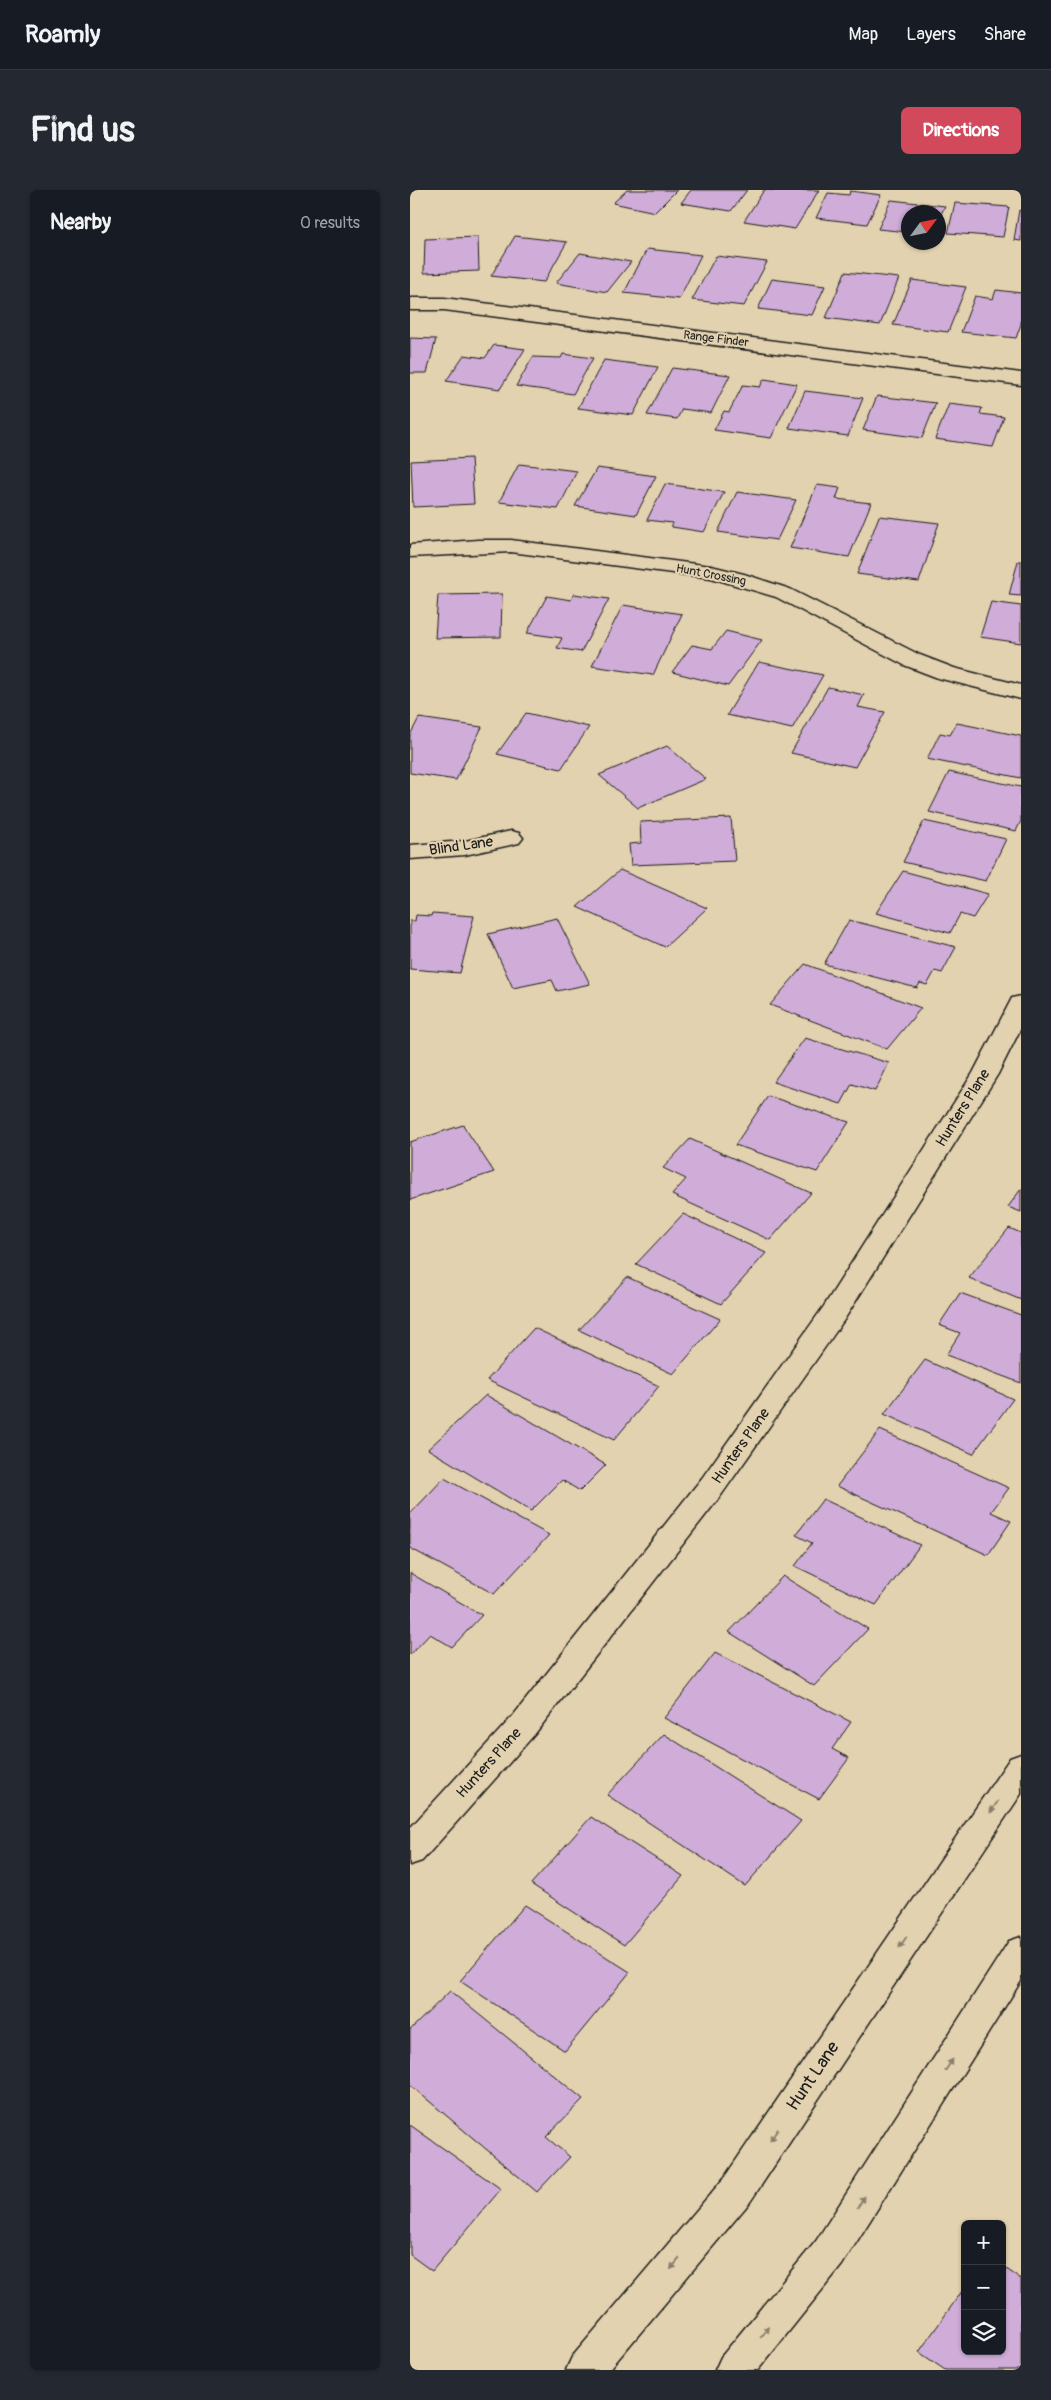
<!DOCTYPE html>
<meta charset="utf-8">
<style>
:root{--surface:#171b24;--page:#242831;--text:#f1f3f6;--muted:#9ea1a6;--line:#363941;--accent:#d1495b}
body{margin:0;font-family:Pangolin,sans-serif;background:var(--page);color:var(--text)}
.controls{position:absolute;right:15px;bottom:15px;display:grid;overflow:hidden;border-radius:8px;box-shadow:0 1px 4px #0004}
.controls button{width:45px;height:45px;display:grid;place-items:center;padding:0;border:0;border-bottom:1px solid var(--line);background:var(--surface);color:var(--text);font:25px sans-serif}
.compass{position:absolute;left:491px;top:15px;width:45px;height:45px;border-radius:50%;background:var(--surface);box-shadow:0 1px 4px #0004;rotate:57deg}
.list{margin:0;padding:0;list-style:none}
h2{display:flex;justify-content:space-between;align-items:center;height:65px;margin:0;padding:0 20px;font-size:21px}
h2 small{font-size:16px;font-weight:400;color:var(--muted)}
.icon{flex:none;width:28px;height:28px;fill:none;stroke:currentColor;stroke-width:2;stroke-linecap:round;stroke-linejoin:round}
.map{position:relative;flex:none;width:611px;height:2180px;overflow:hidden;border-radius:8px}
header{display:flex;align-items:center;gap:30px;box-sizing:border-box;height:70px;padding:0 25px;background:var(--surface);border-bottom:1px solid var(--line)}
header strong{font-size:24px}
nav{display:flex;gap:28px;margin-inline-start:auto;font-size:18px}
.intro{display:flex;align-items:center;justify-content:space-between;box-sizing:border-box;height:120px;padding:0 30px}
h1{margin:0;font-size:35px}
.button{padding:12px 22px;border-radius:8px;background:var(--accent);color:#fff;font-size:18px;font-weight:700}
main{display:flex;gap:30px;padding:0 30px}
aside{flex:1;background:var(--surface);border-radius:8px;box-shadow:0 1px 4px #0004}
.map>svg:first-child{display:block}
</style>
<header>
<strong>Roamly</strong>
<nav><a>Map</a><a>Layers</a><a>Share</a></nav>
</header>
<div class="intro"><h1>Find us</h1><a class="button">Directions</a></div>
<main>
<aside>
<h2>Nearby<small>0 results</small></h2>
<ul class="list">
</ul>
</aside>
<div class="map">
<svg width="611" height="2180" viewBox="0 0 611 2180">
<rect width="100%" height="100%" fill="#e3d2af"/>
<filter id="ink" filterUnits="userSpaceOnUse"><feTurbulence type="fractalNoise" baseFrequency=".02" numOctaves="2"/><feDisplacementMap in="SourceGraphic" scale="10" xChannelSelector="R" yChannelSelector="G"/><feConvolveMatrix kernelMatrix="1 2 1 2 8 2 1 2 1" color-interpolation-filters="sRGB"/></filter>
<g filter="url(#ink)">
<path fill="#cfadd8" stroke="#1c1c1c" d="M217,0H267L245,22L203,13Z
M281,0H337L321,21L271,13Z
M354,0H409L385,39L334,31Z
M440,1L471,5L457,34L406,28L418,3L439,5Z
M481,10L535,16L528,30V22H498V42L468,39Z
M545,13L599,17L593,47L538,43Z
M609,20L611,21V51L604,50Z
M105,46L157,52L134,92L81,86Z
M68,47L69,81L14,83L15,49Z
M237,59L291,65L269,109L214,103Z
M170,63L221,72L197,102L146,93Z
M306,66L357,72L334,116L282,110Z
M435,82L489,88L470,135L416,128Z
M362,89L415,96L402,125L348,119Z
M502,90L556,97L538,142L483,135Z
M586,100L611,103V134L606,148L551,142L565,106L583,109Z
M0,148L26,149L17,183H0Z
M84,155L115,159L90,199L36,191L54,165L75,168Z
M153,164L183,168L163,204L106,196L123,167L151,168Z
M194,170L248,177L223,225L168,218Z
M262,178L320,185L301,223L272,219L267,229L237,225Z
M354,189L387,194L361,248L304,240L314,221L319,222L333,195L350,197Z
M395,201L453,208L438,246L379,238Z
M467,206L526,213L512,248L453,240Z
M539,214L572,218L570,224L594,227L583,257L525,249Z
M61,268L64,314L3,317L1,271Z
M109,274L167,281L148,319L89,312Z
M187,278L246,286L226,325L165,316Z
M255,294L314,302L294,342L262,337V333L237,330Z
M407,295L430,298L426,309L461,313L439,367L380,358Z
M327,302L386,310L367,350L308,342Z
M469,326L529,333L509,392L447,384Z
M608,371H611V406L599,405Z
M92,404L91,447L25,448L28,405Z
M164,404L199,409L171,462L147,458L152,448L117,443L137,406L161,410Z
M581,412L611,416V453L570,447Z
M213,415L272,424L243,485L182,476Z
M316,441L352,450L318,496L262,482L282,455L302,459Z
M349,472L413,485L382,539L317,525Z
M418,497L454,505L448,517L475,522L445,577L381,563Z
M116,523L179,537L151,579L87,564Z
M9,528L72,537L46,590L0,583V545Z
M547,533L611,546V588L517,569L530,543L540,545Z
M257,556L296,589L228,618L189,585Z
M539,582L611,597V631L606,641L519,622Z
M321,628L325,671L221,675L219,654L231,653L230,632Z
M514,631L596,649L576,691L493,672Z
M210,680L297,718L255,757L167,717Z
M493,681L578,704L563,728L550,724L540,743L466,723Z
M22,723L64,726L50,783L0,779V731H5L6,725L21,726Z
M147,728L180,794L147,801L142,790L103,798L78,744Z
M439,730L546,757L532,783L525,781L517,795L510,793L507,798L414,774Z
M395,774L511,818L477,859L360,815Z
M395,848L479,873L465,901L442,894L431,914L363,892Z
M358,906L439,932L407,982L325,955Z
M53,935L84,982L0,1010V952Z
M280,949L401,1003L360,1050L262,1005L276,989L253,978Z
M611,999V1022L598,1017Z
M273,1024L356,1063L311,1114L226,1074Z
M599,1038L611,1043V1110L559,1088Z
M217,1087L310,1129L263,1184L169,1140Z
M550,1103L611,1125V1193L536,1165L550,1143L529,1135Z
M124,1138L249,1196L204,1250L77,1190Z
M515,1170L603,1209L563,1264L474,1224Z
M76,1205L196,1275L170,1301L152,1290L121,1321L18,1259Z
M470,1240L599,1298L581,1322L601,1331L578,1365L427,1296Z
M34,1288L139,1345L84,1404L0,1358V1324Z
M413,1309L510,1355L466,1415L385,1376L402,1353L386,1345Z
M0,1383L72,1425L42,1457L20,1444L0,1465Z
M373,1386L458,1439L404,1496L319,1442Z
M305,1463L441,1532L422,1559L439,1568L409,1609L254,1528Z
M254,1544L391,1631L335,1696L197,1605Z
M181,1627L273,1686L214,1755L121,1694Z
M115,1715L220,1782L155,1861L50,1791Z
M40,1801L173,1909L136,1947L160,1967L127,2002L0,1895V1840Z
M0,1935L91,1999L22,2081L0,2065Z
M592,2076L611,2089V2180H535L509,2162L555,2097V2161H592Z"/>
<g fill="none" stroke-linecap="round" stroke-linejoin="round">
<g stroke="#1c1c1c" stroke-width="3">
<path id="minor" d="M0,108H34L611,183V195L34,120H0Z
M68,350H101L301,376L334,384L380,399L510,465L544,478L611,495V509L528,488L494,475L366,407L301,388L101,362L0,367V355Z
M101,641L109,643L113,648L109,653L55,665L0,669V655L55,651Z
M611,806V838L588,884L434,1130L312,1304L124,1545L12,1671L0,1675V1638L102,1527L292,1288L414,1116L563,883L602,808Z"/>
</g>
<g stroke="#1c1c1c" stroke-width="3">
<path id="secondary" d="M611,1564V1604L340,2012L199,2180H156L162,2167L314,1988L600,1568Z
M611,1747V1791L432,2075L348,2180H305L311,2167L406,2051L599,1751Z"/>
</g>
<use href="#minor" fill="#e3d2af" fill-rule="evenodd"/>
<use href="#secondary" fill="#e3d2af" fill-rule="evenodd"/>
</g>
<defs><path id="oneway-solid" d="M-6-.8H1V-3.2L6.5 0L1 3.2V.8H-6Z" transform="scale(1.25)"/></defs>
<g fill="#89806d">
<use href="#oneway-solid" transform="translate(584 1617) rotate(124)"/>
<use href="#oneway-solid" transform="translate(493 1752) rotate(124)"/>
<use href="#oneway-solid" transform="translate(539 1875) rotate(-57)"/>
<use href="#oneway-solid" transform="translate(364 1945) rotate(124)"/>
<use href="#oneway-solid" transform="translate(451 2012) rotate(-57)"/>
<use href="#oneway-solid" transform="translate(265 2074) rotate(130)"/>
<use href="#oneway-solid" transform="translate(355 2142) rotate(-51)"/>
</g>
</g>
<g text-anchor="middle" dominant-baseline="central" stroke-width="4" stroke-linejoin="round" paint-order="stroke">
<g font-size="12" fill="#1c1c1c" stroke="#e3d2af">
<text transform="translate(306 149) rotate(7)">Range Finder</text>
<text transform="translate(301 385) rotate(11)">Hunt Crossing</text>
</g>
<g font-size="15" fill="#1c1c1c" stroke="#e3d2af">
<text transform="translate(51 656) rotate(-8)">Blind Lane</text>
<text transform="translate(553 918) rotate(-58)">Hunters Plane</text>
<text transform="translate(331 1256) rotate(-55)">Hunters Plane</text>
<text transform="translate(79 1573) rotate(-48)">Hunters Plane</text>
</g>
<g font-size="18" fill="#1c1c1c" stroke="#e3d2af">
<text transform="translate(403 1886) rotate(-56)">Hunt Lane</text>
</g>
</g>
</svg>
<div class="controls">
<button>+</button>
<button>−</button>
<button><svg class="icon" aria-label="layers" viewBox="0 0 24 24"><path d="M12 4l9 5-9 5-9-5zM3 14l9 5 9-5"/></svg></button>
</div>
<svg class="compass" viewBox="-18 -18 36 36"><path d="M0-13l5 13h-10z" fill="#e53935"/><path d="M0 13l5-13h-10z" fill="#9ea1a6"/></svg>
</div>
</main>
